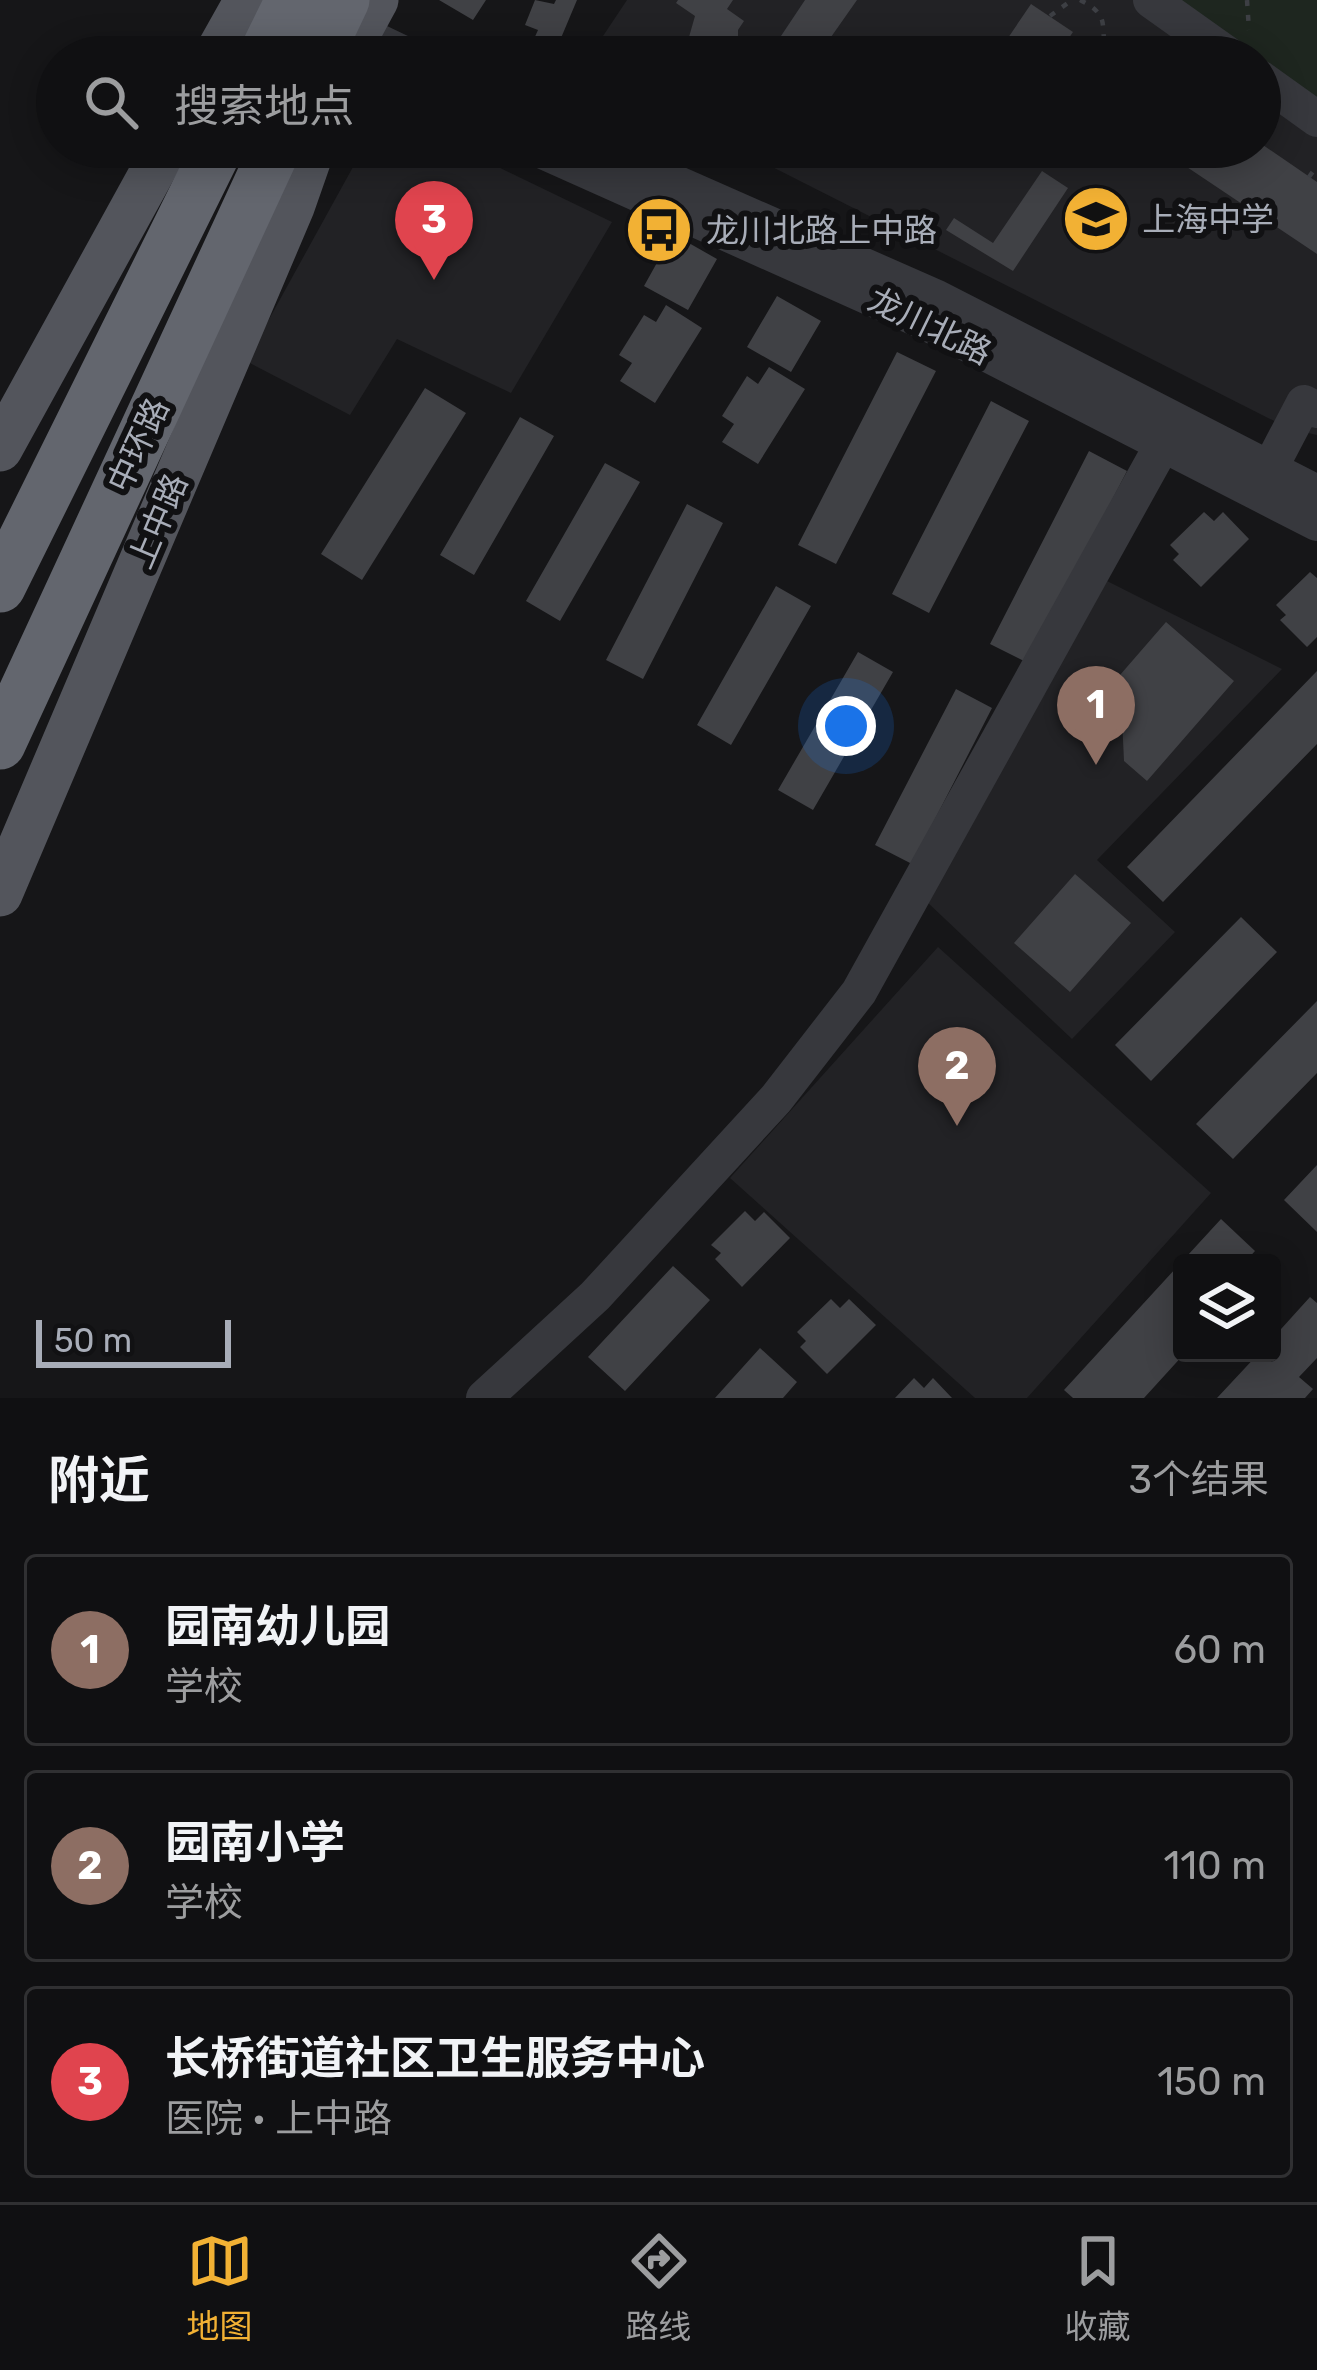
<!DOCTYPE html>
<html lang="zh">
<meta charset="utf-8">
<style>
:root{--surface:#101012;--page:#19191b;--text:#f1f3f6;--muted:#9c9d9f;--line:#303032;--accent:#f2b134}
body{margin:0;font-family:Rubik,"Noto Sans SC",sans-serif;background:var(--page);color:var(--text)}
.controls{position:absolute;right:36px;bottom:36px;display:grid;overflow:hidden;border-radius:12px;box-shadow:0 6px 30px #0003}
.controls button{width:108px;height:108px;display:grid;place-items:center;padding:0;border:0;border-bottom:3px solid var(--line);background:var(--surface);color:var(--text);font:60px sans-serif}
.scale{position:absolute;left:36px;bottom:30px;width:195px;box-sizing:border-box;padding-left:12px;border:6px solid #a8adb8;border-top:0;font-size:33px;line-height:42px;white-space:nowrap;color:#a8adb8;-webkit-text-stroke:9px #111113;paint-order:stroke}
.you{position:absolute;left:846px;top:726px;width:42px;height:42px;margin:-30px;border:9px solid #fff;border-radius:50%;background:#1a73e8;box-shadow:0 0 0 18px #1a73e833}
.badge{display:grid;place-items:center;width:78px;height:78px;border-radius:50%;background:var(--accent);color:#fff;font-size:39px;font-weight:700}
.pin{position:absolute;translate:-50% -99px;filter:drop-shadow(0 3px 6px #0008)}
.pin::after{content:'';position:absolute;top:63px;width:42px;height:36px;background:inherit;clip-path:polygon(0 0,100% 0,50% 100%)}
.list{margin:0;padding:0;list-style:none}
h2{display:flex;justify-content:space-between;align-items:center;height:156px;margin:0;padding:0 48px;font-size:51px}
h2 small{font-size:39px;font-weight:400;color:var(--muted)}
.list li{display:grid;grid-template-columns:78px 1fr auto;gap:36px;align-items:center;box-sizing:border-box;height:192px;margin:0 24px 24px;padding:0 24px;border:3px solid var(--line);border-radius:12px}
.list b{display:block;font-size:45px;white-space:nowrap}
.list p{margin:0;font-size:39px;white-space:nowrap;color:var(--muted)}
.list em{font-size:39px;font-style:normal;color:var(--muted)}
.icon{flex:none;width:66px;height:66px;fill:none;stroke:currentColor;stroke-width:2;stroke-linecap:round;stroke-linejoin:round}
.map{position:relative;flex:none;width:1317px;height:1398px;overflow:hidden}
.search{position:absolute;background:var(--surface);box-shadow:0 6px 30px #0003;left:36px;right:36px;top:36px;height:132px;display:flex;align-items:center;gap:30px;box-sizing:border-box;padding:0 42px;border-radius:66px;color:var(--muted);font-size:45px}
.sheet{height:804px;background:var(--surface)}
nav{display:flex;justify-content:space-around;align-items:center;box-sizing:border-box;height:168px;border-top:3px solid var(--line);background:var(--surface);font-size:33px;color:var(--muted)}
nav a{display:grid;justify-items:center;gap:6px}
nav .on{color:var(--accent)}
.map>svg:first-child{display:block}
</style>
<div class="map">
<svg width="1317" height="1398" viewBox="0 0 1317 1398">
<rect width="100%" height="100%" fill="#161618"/>
<path fill="#222225" d="M627,0H1317V435L1290,429L733,147H1260V57H589Z
M364,147H457L612,222L511,393L397,339L350,415L246,361Z
M1107,581L1282,669L1097,860L1175,932L1072,1039L926,901Z
M938,947L1211,1193L1027,1398H975L730,1178Z"/>
<path fill="#1e261f" d="M1176,0H1317V103L1260,63V57H1251L1174,3Z"/>
<path fill="#404145" d="M439,0H486L473,20Z
M535,0L554,4L556,0H577L553,57L529,50L538,30L525,25Z
M678,0H733L727,9L744,21L738,30V45L753,57H689L687,44L695,16L676,3Z
M805,0H857L817,57H767Z
M1031,4L1073,32L1056,57H995Z
M1260,143L1317,182V254L1157,147H1260Z
M967,147H992L984,159Z
M1042,171L1068,188L1013,271L946,230L954,218L993,243Z
M673,234L717,259L688,310L644,286Z
M777,296L821,321L791,372L747,347Z
M666,305L702,328L655,403L620,381L632,363L619,355L644,315L656,322Z
M897,352L936,371L836,564L798,545Z
M769,367L805,389L758,464L722,442L734,424L722,416L747,376L758,384Z
M425,388L466,413L362,580L321,554Z
M991,401L1029,421L929,613L892,594Z
M520,417L554,436L474,575L440,555Z
M1089,451L1127,471L1028,663L990,644Z
M605,463L640,482L560,621L526,601Z
M687,504L723,523L643,679L606,660Z
M1204,512L1214,521L1223,512L1249,539L1201,587L1173,560L1179,554L1170,545Z
M1310,572L1317,578V637L1307,647L1280,620L1286,615L1276,605Z
M776,586L811,606L731,745L697,725Z
M1166,622L1234,681L1147,781L1124,761L1120,675Z
M858,652L893,672L813,810L778,790Z
M1317,671V744L1163,902L1127,867Z
M956,689L992,708L912,864L875,845Z
M1075,874L1131,923L1070,992L1014,943Z
M1241,917L1277,952L1151,1081L1115,1045Z
M1317,1001V1073L1233,1159L1196,1124Z
M1317,1165V1232L1284,1200Z
M745,1211L755,1221L764,1212L790,1238L742,1287L715,1259L721,1253L711,1245Z
M1221,1219L1255,1251L1244,1263H1182V1353H1185L1144,1398H1073L1064,1390Z
M673,1266L710,1300L625,1391L588,1357Z
M1310,1297L1317,1303V1358L1299,1377L1313,1389L1305,1398H1217L1259,1353H1272V1339Z
M831,1299L840,1308L849,1299L876,1325L827,1374L800,1347L806,1341L797,1332Z
M760,1348L797,1382L783,1398H715Z
M914,1378L924,1388L933,1378L952,1398H895Z"/>
<g fill="none" stroke-linecap="round" stroke-linejoin="round">
<path stroke="#3d3f44" stroke-width="4.5" stroke-dasharray="6 9" stroke-linecap="butt" d="M1080,0C1117,18 1094,31 1111,57
M1247,0L1249,30
M1050,16L1072,0
M1309,177L1317,166"/>
<path stroke="#37383d" stroke-width="36" d="M1151,0L1231,57
M337,22L410,57
M1260,78L1317,119
M534,147L925,322L1317,523
M594,147L937,298L1317,493
M1270,468L1304,403L1317,410
M484,1398L595,1296L776,1099L859,992L1164,442"/>
<path stroke="#53555c" stroke-width="45" d="M215,57L247,0
M345,57L376,0
M0,449L166,147
M0,894L292,207L313,147"/>
<path stroke="#63666e" stroke-width="51" d="M263,57L291,0
M317,57L344,0
M0,587L218,147
M0,744L276,147"/>
</g>
<defs>
<g id="school-disc" transform="scale(3.45)"><circle r="9.5" fill="#f2b134" stroke="#111113"/><path d="M0-5L7-2L0 1L-7-2ZM-4 1L0 2.5L4 1V4Q0 6-4 4Z" fill="#111"/></g>
<g id="bus-disc" transform="scale(3.45)"><circle r="9.5" fill="#f2b134" stroke="#111113"/><path d="M-5-6H5V4H4V6H2V4H-2V6H-4V4H-5ZM-3.5-4V0h7V-4ZM-3.5 1.2v1.5H-2V1.2ZM2 1.2v1.5H3.5V1.2Z" fill="#111"/></g>
</defs>
<g fill-rule="evenodd">
<use href="#school-disc" x="1096" y="219"/>
<use href="#bus-disc" x="659" y="230"/>
</g>
<g text-anchor="middle" dominant-baseline="central" stroke-width="12" stroke-linejoin="round" paint-order="stroke">
<g font-size="33" fill="#a8adb8" stroke="#111113" text-anchor="start">
<text x="1142" y="219">上海中学</text>
<text x="706" y="230">龙川北路上中路</text>
</g>
<g font-size="33" fill="#a8adb8" stroke="#111113">
<text transform="translate(930 326) rotate(26)">龙川北路</text>
<text transform="translate(138 445) rotate(-65)">中环路</text>
<text transform="translate(158 521) rotate(-67)">上中路</text>
</g>
</g>
</svg>
<div class="controls">
<button><svg class="icon" aria-label="layers" viewBox="0 0 24 24"><path d="M12 4l9 5-9 5-9-5zM3 14l9 5 9-5"/></svg></button>
</div>
<div class="scale">50 m</div>
<div class="you"></div>
<div class="pin badge" style="left:1096px;top:765px;background:#8d6e63">1</div>
<div class="pin badge" style="left:957px;top:1126px;background:#8d6e63">2</div>
<div class="pin badge" style="left:434px;top:280px;background:#e0444e">3</div>
<div class="search"><svg class="icon" aria-label="search" viewBox="0 0 24 24"><circle cx="10" cy="10" r="6"/><path d="M15 15l6 6"/></svg>搜索地点</div>
</div>
<section class="sheet">
<h2>附近<small>3个结果</small></h2>
<ul class="list">
<li><span class="badge" style="background:#8d6e63">1</span><div><b>园南幼儿园</b><p>学校</p></div><em>60 m</em></li>
<li><span class="badge" style="background:#8d6e63">2</span><div><b>园南小学</b><p>学校</p></div><em>110 m</em></li>
<li><span class="badge" style="background:#e0444e">3</span><div><b>长桥街道社区卫生服务中心</b><p>医院 · 上中路</p></div><em>150 m</em></li>
</ul>
</section>
<nav>
<a class="on"><svg class="icon" aria-label="map" viewBox="0 0 24 24"><path d="M3 6l6-2 6 2 6-2v14l-6 2-6-2-6 2zM9 4v14M15 6v14"/></svg>地图</a>
<a><svg class="icon" aria-label="directions" viewBox="0 0 24 24"><path d="M12 3l9 9-9 9-9-9zM9 14v-3h6M13 9l2 2-2 2"/></svg>路线</a>
<a><svg class="icon" aria-label="saved" viewBox="0 0 24 24"><path d="M7 4h10v16l-5-4-5 4z"/></svg>收藏</a>
</nav>
